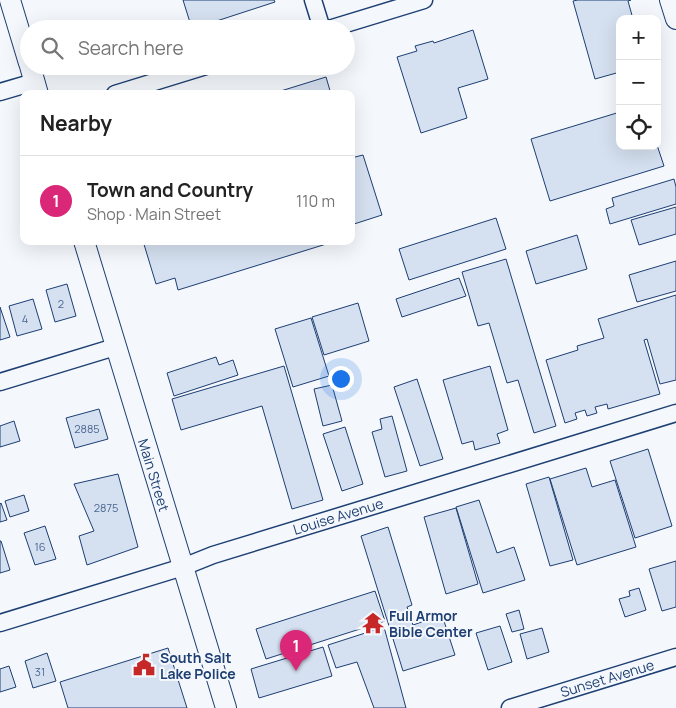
<!DOCTYPE html>
<meta charset="utf-8">
<style>
:root{--surface:#fff;--page:#f2f2f2;--text:#222;--muted:#767676;--line:#e0e0e0;--accent:#db2777}
body{margin:0;font-family:Manrope,sans-serif;background:var(--page);color:var(--text)}
.controls{position:absolute;right:15px;top:15px;display:grid;overflow:hidden;border-radius:10px;box-shadow:0 5px 20px #0002}
.controls button{width:45px;height:45px;display:grid;place-items:center;padding:0;border:0;border-bottom:1px solid var(--line);background:var(--surface);color:var(--text);font:25px sans-serif}
.you{position:absolute;left:340px;top:378px;width:18px;height:18px;margin:-12px;border:4px solid #fff;border-radius:50%;background:#1a73e8;box-shadow:0 0 0 8px #1a73e833}
.badge{display:grid;place-items:center;width:32px;height:32px;border-radius:50%;background:var(--accent);color:#fff;font-size:16px;font-weight:700}
.pin{position:absolute;translate:-50% -41px;filter:drop-shadow(0 1px 2px #0008)}
.pin::after{content:'';position:absolute;top:26px;width:18px;height:15px;background:inherit;clip-path:polygon(0 0,100% 0,50% 100%)}
.list{margin:0;padding:0;list-style:none}
h2{display:flex;justify-content:space-between;align-items:center;height:65px;margin:0;padding:0 20px;font-size:21px}
h2 small{font-size:16px;font-weight:400;color:var(--muted)}
.list li{display:grid;grid-template-columns:32px 1fr auto;gap:15px;align-items:center;box-sizing:border-box;height:90px;padding:0 20px;border-top:1px solid var(--line)}
.list b{display:block;font-size:19px;white-space:nowrap}
.list p{margin:0;font-size:16px;white-space:nowrap;color:var(--muted)}
.list em{font-size:16px;font-style:normal;color:var(--muted)}
.icon{flex:none;width:28px;height:28px;fill:none;stroke:currentColor;stroke-width:2;stroke-linecap:round;stroke-linejoin:round}
.map{position:relative;flex:none;width:676px;height:708px;overflow:hidden}
.search{position:absolute;background:var(--surface);box-shadow:0 5px 20px #0002;left:20px;top:20px;width:335px;height:55px;display:flex;align-items:center;gap:12px;box-sizing:border-box;padding:0 18px;border-radius:28px;color:var(--muted);font-size:19px}
.panel{position:absolute;background:var(--surface);box-shadow:0 5px 20px #0002;left:20px;top:90px;width:335px;height:155px;border-radius:10px}
.map>svg:first-child{display:block}
</style>
<div class="map">
<svg width="676" height="708" viewBox="0 0 676 708">
<rect width="100%" height="100%" fill="#f4f7fb"/>
<path fill="#d5e0f0" stroke="#1d3f73" d="M183,0H274L275,2L192,29Z
M578,0H631L628,1L633,19H620V72L595,79L573,1Z
M473,30L488,79L458,88L467,118L421,133L397,57L417,51L415,46L433,41L434,43Z
M326,77L331,94H271Z
M620,112V146H657V145L664,166L550,201L531,139Z
M363,155L382,215L351,225V158Z
M674,179L676,187V204L610,224L606,209L614,206L612,198Z
M676,207V234L639,245L631,220Z
M496,218L506,249L409,280L399,249Z
M577,235L587,269L536,284L526,251Z
M143,241H336L178,290L175,278L156,284Z
M506,259L556,426L534,433L518,380L507,383L489,323L478,326L462,272Z
M676,261V291L637,302L629,275Z
M459,278L466,296L402,317L396,299Z
M67,284L76,316L55,322L46,290Z
M676,295V380L660,384L647,339L644,340L660,394L608,409L607,404L595,407L597,413L587,416L585,410L575,413L577,419L565,423L546,360L578,350L577,346L604,338L598,319Z
M33,299L42,329L17,336L9,306Z
M358,303L369,341L324,355L312,317Z
M0,307L10,337L0,340Z
M311,318L329,376L293,387L275,329Z
M216,357L219,365L233,360L238,375L174,396L167,373Z
M284,366L323,500L292,509L262,406L181,430L172,399Z
M490,366L508,430L497,434L500,443L475,450L473,441L462,444L443,380Z
M417,379L443,459L420,466L394,387Z
M332,385L342,421L323,426L314,389Z
M99,409L108,439L75,448L66,418Z
M392,416L407,471L385,477L372,432L382,429L380,419Z
M14,421L20,441L0,447V426Z
M345,427L363,484L342,491L323,434Z
M648,449L672,526L635,538L610,461Z
M586,468L592,487L615,480L636,547L577,565L550,479Z
M118,474L138,547L87,565L79,536L94,531L74,484Z
M549,477L573,560L550,566L526,484Z
M24,495L29,511L10,517L5,501Z
M479,500L497,553L514,547L525,580L483,593L456,507Z
M1,503L7,520L0,522V504Z
M456,508L478,584L446,594L424,517Z
M45,526L56,559L35,565L24,533Z
M388,527L412,605L407,607L413,625L442,615L455,655L403,671L361,536Z
M0,541H1L10,570L0,573Z
M676,561V607L662,611L649,569Z
M639,588L646,610L625,617L619,599L630,596L629,591Z
M375,591L385,621L266,659L256,629Z
M519,610L524,629L512,632L506,614Z
M500,626L512,662L488,670L476,633Z
M384,627L406,708H374L357,662L336,668L328,645Z
M542,628L549,652L527,659L520,634Z
M323,647L332,676L259,698L251,669Z
M168,648L187,708H68L60,682Z
M47,653L56,681L33,688L25,661Z
M9,666L16,687L0,692V669Z"/>
<g fill="none" stroke-linecap="round" stroke-linejoin="round">
<g stroke="#1d3f73" stroke-width="19">
<path id="minor" d="M313,0L322,29
M329,29L424,0
M0,92L34,82
M115,94L206,66
M0,382L115,347
M0,623L183,567L213,555L676,413
M510,708L676,657"/>
</g>
<g stroke="#1d3f73" stroke-width="22">
<path id="tertiary" d="M10,0L29,63
M670,0L676,19
M30,66L38,94
M84,241L226,708"/>
</g>
<use href="#minor" stroke="#f4f7fb" stroke-width="16"/>
<use href="#tertiary" stroke="#f4f7fb" stroke-width="20"/>
</g>
<defs>
<g id="temple-bare" transform="scale(1.725)"><path d="M0-6L5-2H3V0L6.5 2.5H4V6H1.5V3h-3V6H-4V2.5H-6.5L-3 0V-2H-5Z" fill="#c62828" stroke="#f4f7fb" stroke-width="2.5" paint-order="stroke"/></g>
<g id="civic-bare" transform="scale(1.725)"><path d="M-.6-6.5H3V-4.5H.6V-3L4-1V1h2V6H-6V1h2V-1L-.6-3ZM-1.2 2.5V6h2.4V2.5Z" fill="#c62828" stroke="#f4f7fb" stroke-width="2.5" paint-order="stroke"/></g>
</defs>
<g fill-rule="evenodd">
<use href="#temple-bare" x="373" y="623"/>
<use href="#civic-bare" x="144" y="665"/>
</g>
<g text-anchor="middle" dominant-baseline="central" stroke-width="4" stroke-linejoin="round" paint-order="stroke">
<g font-size="11" fill="#4b6792">
<text x="61" y="303">2</text>
<text x="25" y="318">4</text>
<text x="87" y="428">2885</text>
<text x="106" y="507">2875</text>
<text x="40" y="546">16</text>
<text x="40" y="671">31</text>
</g>
<g font-size="14" fill="#1d3f73" stroke="#f4f7fb">
<text transform="translate(154 475) rotate(73)">Main Street</text>
<text transform="translate(338 516) rotate(-17)">Louise Avenue</text>
<text transform="translate(607 678) rotate(-17)">Sunset Avenue</text>
</g>
<g font-size="14" font-weight="bold" fill="#1d3f73" stroke="#f4f7fb" text-anchor="start">
<text x="389" y="615">Full Armor<tspan x="389" dy="16">Bible Center</tspan></text>
<text x="160" y="657">South Salt<tspan x="160" dy="16">Lake Police</tspan></text>
</g>
</g>
</svg>
<div class="controls">
<button>+</button>
<button>−</button>
<button><svg class="icon" aria-label="locate" viewBox="0 0 24 24"><circle cx="12" cy="12" r="6"/><path d="M12 2v4M12 18v4M2 12h4M18 12h4"/></svg></button>
</div>
<div class="you"></div>
<div class="pin badge" style="left:296px;top:671px">1</div>
<div class="search"><svg class="icon" aria-label="search" viewBox="0 0 24 24"><circle cx="10" cy="10" r="6"/><path d="M15 15l6 6"/></svg>Search here</div>
<section class="panel">
<h2>Nearby<small></small></h2>
<ul class="list">
<li><span class="badge">1</span><div><b>Town and Country</b><p>Shop · Main Street</p></div><em>110 m</em></li>
</ul>
</section>
</div>
